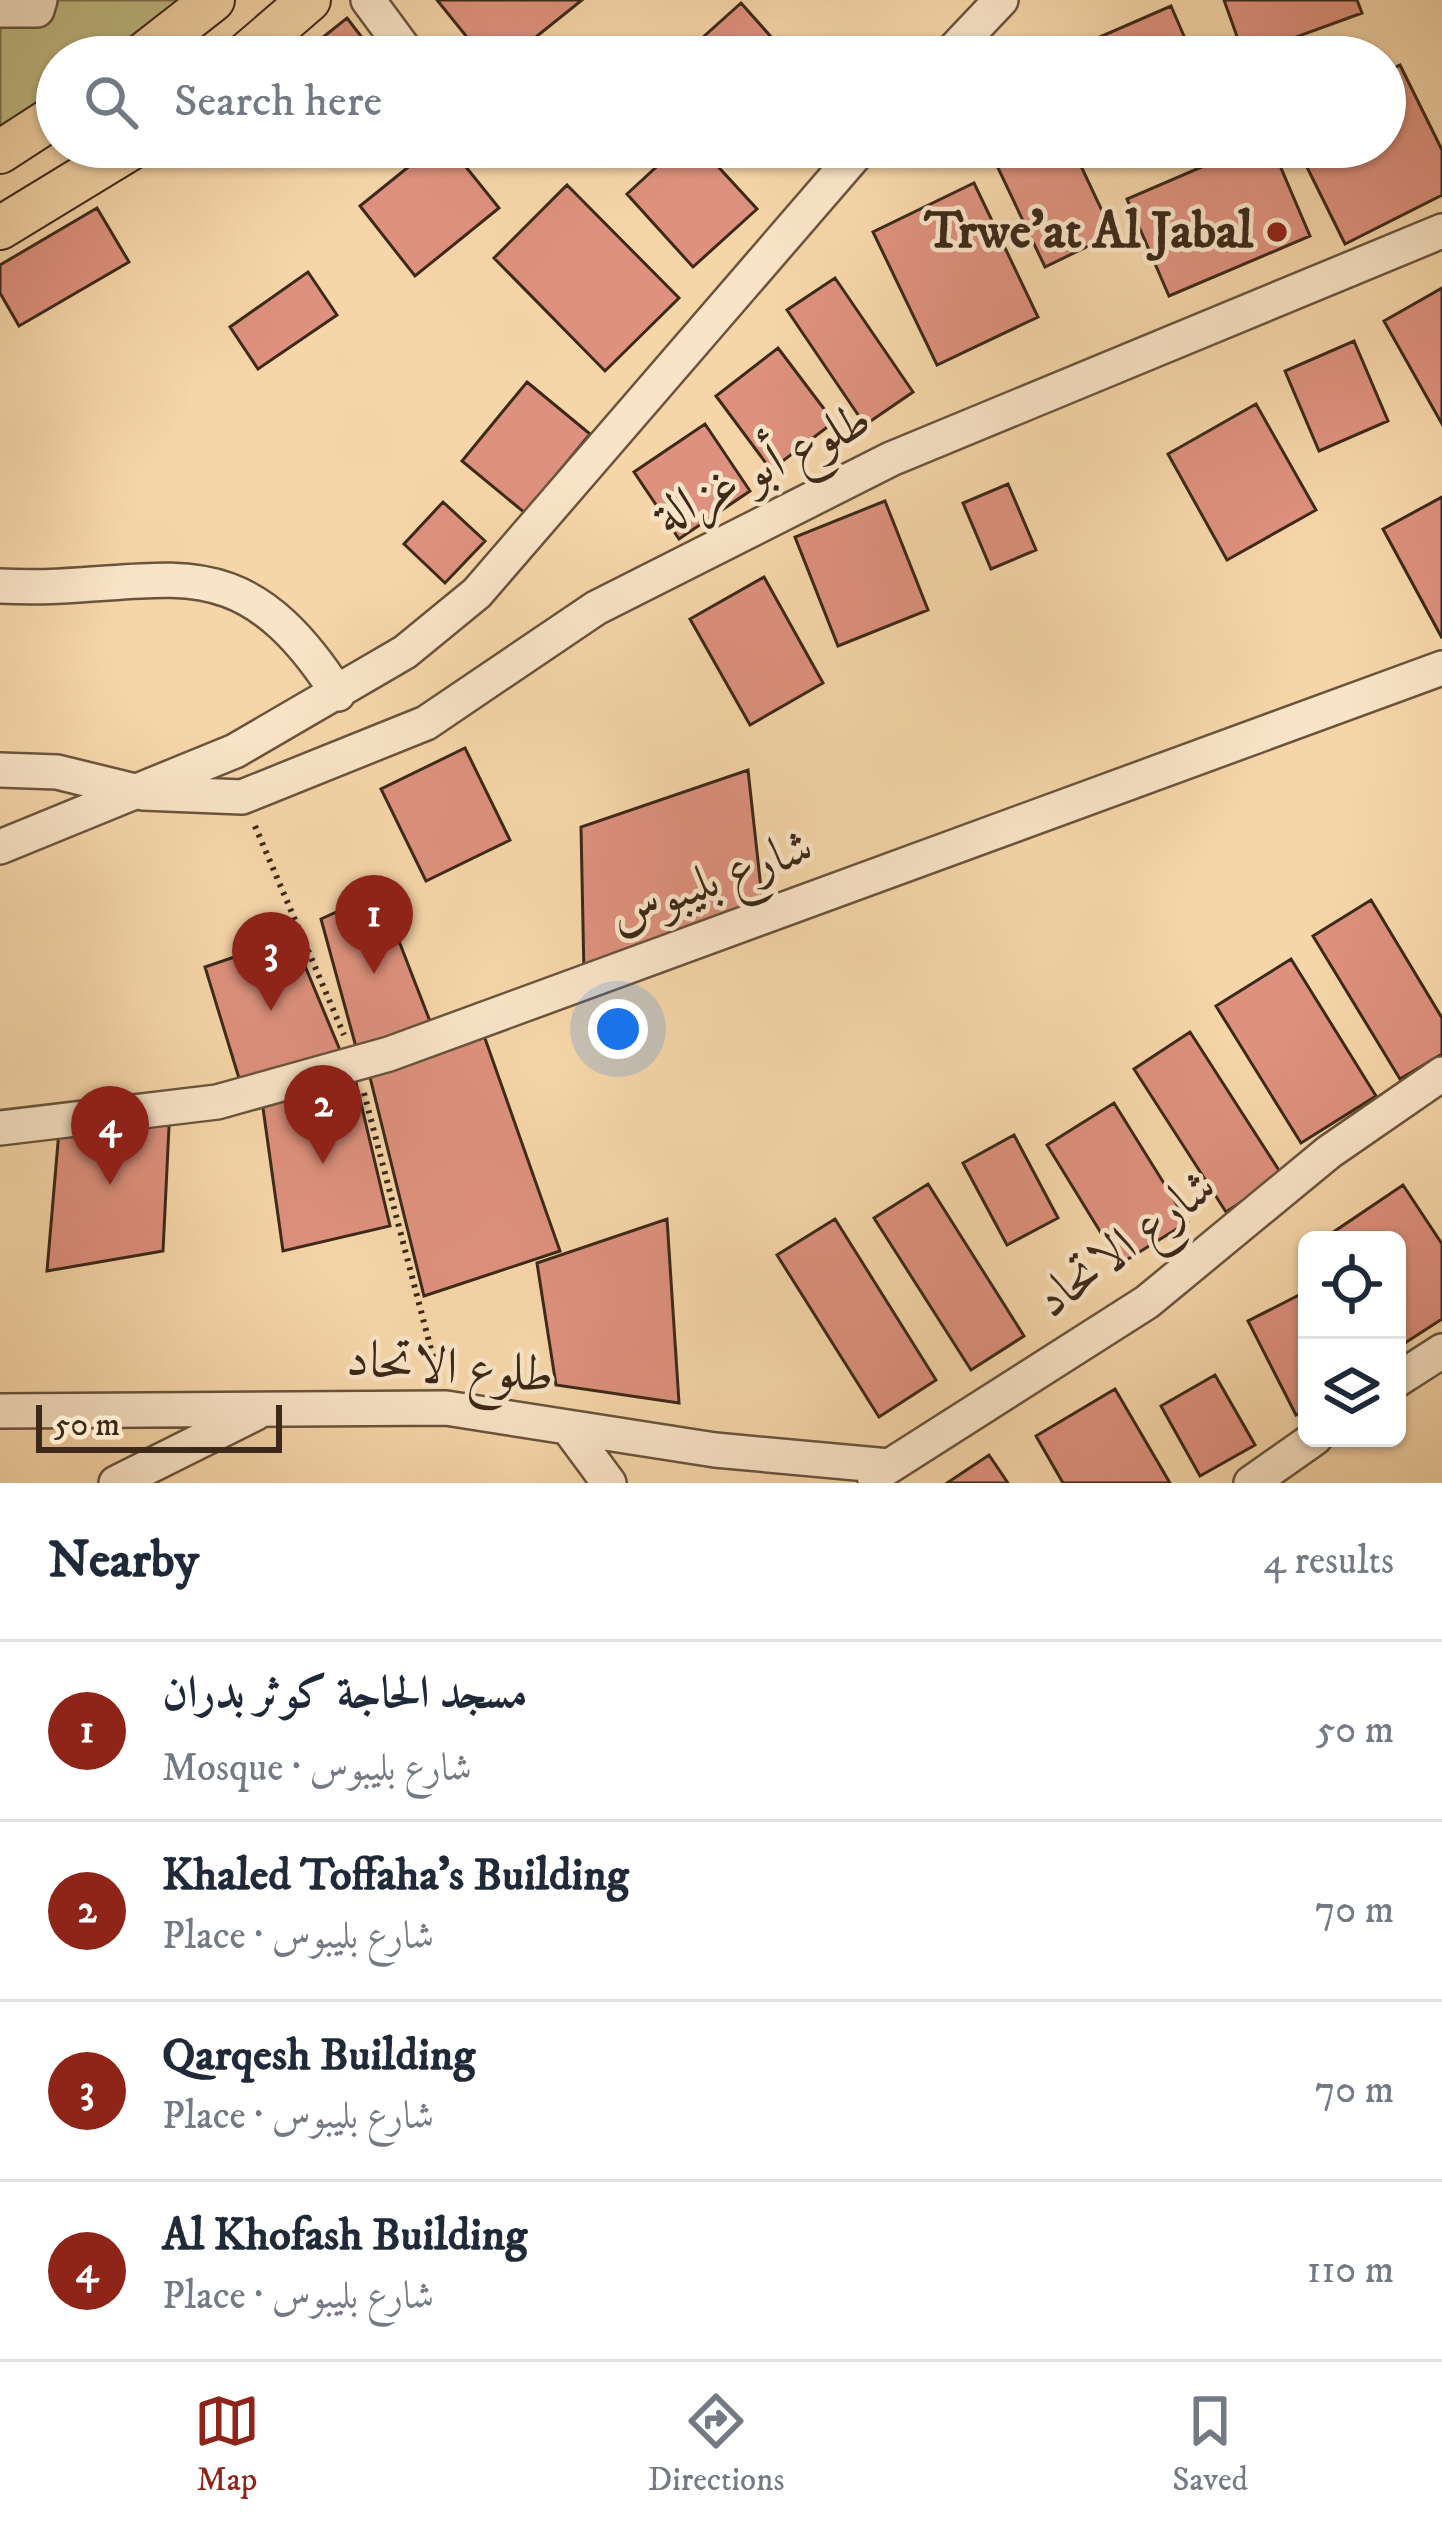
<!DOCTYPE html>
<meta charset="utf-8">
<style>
:root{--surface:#fff;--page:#f6f6f7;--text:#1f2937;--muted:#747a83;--line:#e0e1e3;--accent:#8f2418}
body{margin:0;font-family:"IM FELL DW Pica",Amiri,serif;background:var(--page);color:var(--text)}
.controls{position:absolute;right:36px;bottom:36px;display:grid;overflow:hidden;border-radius:18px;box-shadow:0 3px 9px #0004}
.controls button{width:108px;height:108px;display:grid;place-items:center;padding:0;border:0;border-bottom:3px solid var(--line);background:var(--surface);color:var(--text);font:60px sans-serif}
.scale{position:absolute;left:36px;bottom:30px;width:246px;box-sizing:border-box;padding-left:12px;border:6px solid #3c2919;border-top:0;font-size:33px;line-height:42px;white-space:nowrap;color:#3c2919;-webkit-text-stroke:9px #f9e4c7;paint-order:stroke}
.you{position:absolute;left:618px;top:1029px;width:42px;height:42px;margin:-30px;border:9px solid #fff;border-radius:50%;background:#1a73e8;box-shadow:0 0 0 18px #1a73e833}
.badge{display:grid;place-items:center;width:78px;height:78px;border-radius:50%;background:var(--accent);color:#fff;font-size:39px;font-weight:700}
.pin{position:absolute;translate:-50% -99px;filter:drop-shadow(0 3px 6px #0008)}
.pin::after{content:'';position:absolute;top:63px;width:42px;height:36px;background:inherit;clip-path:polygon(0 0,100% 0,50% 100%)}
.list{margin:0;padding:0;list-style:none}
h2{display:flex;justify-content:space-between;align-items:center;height:156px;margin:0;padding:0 48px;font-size:51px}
h2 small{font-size:39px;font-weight:400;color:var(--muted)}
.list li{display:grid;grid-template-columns:78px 1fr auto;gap:36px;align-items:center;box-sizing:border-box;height:180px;padding:0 48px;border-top:3px solid var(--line)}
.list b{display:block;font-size:45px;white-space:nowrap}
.list p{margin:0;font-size:39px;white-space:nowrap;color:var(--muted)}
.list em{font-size:39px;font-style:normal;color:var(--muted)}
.icon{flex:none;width:66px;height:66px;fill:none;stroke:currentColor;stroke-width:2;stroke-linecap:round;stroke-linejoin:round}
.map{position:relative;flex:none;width:1442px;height:1483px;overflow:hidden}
.search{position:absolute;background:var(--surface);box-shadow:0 3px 9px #0004;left:36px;right:36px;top:36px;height:132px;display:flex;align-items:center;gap:30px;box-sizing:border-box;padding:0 42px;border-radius:66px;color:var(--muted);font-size:45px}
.sheet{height:876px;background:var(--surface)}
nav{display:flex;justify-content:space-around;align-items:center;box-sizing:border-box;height:168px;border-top:3px solid var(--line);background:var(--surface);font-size:33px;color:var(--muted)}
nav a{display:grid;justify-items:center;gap:6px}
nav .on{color:var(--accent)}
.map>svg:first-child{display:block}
</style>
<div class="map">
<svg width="1442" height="1483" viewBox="0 0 1442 1483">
<rect width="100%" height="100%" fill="#f6d6a9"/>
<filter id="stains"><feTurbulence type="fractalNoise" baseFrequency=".00167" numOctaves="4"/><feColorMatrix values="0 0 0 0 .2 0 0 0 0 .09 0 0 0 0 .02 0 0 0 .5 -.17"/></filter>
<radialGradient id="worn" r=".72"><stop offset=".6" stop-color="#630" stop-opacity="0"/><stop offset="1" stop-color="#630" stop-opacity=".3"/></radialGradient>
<path fill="#c1bc84" stroke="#7e724e" stroke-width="3" d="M0,0H191L129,57H57V113L0,147Z"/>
<path fill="#de917e" stroke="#3c2919" stroke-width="3" d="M437,0H582L511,57H483Z
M1224,0H1357L1362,13L1244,56Z
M741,3L789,57H681Z
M1171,6L1193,57H1102L1095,39Z
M347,18L377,57H298Z
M1400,65L1442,150V195L1345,244L1297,147H1385V72Z
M322,147H357L336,164Z
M433,147H450L499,208L415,276L360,206Z
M678,147H700L757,209L693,267L627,194Z
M1072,147L1113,234L1045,267L989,149Z
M1248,147H1272L1310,236L1169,296L1127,199Z
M974,183L1038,317L937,365L873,232Z
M567,185L679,298L605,371L494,258Z
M97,208L129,262L19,326L0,293V265Z
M308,272L337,315L258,369L230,327Z
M835,278L913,392L865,425L787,310Z
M1442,288V424L1384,321Z
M1354,341L1388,421L1319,451L1285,371Z
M778,348L834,422L771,470L716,396Z
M527,382L590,434L525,513L462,461Z
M1256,404L1316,510L1227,560L1168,454Z
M705,424L750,491L679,539L634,472Z
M1008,484L1036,550L991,569L963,503Z
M1442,497V638L1383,529Z
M885,501L928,610L838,646L795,537Z
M443,502L485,541L445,583L404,544Z
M764,577L823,683L750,725L690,619Z
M465,748L510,840L426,881L381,789Z
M748,770L764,916L584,975L581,827Z
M380,892L433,1029L359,1058L321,919Z
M1371,900L1442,1018V1054L1400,1079L1313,936Z
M293,937L342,1055L242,1088L205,967Z
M1291,959L1376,1096L1301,1143L1216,1006Z
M482,1030L560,1251L424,1296L368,1069Z
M1190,1032L1282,1175L1226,1212L1134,1069Z
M354,1074L390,1226L283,1251L262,1101Z
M1114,1103L1188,1222L1120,1264L1047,1145Z
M170,1106L163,1251L47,1271L60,1119Z
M1014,1135L1058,1218L1007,1245L963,1163Z
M928,1184L1024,1336L971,1370L874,1218Z
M1403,1185L1442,1244V1319L1405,1343L1397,1331V1240H1337L1332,1233Z
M667,1219L679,1403L556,1385L537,1263Z
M835,1219L936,1380L879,1417L777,1255Z
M1307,1291V1410L1296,1415L1248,1321Z
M1215,1375L1255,1445L1200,1476L1161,1406Z
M1115,1389L1170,1483H1063L1036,1436Z
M989,1455L1008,1483H947Z"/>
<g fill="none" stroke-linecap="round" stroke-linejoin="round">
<g stroke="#6a543d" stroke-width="38">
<path id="minor" d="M368,0L410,57
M0,10H37L40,0
M947,57L1001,0
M0,586C161,594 233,530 338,694
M0,770L57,772L143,793L242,797L426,723L596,608L891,459L1442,231
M0,847L235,751L405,652L477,593L862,147
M0,1128L217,1102L389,1054L1442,668
M1397,1380L1442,1351
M0,1411L446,1408L715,1450L889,1466
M569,1429L609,1483
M874,1476L1147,1302L1329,1152L1442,1074
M116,1483L256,1413
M1251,1483L1315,1438"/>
</g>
<g stroke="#3c2919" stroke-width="46">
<path id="major" d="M140,57L213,0
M243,57L309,0
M0,152L57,115
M0,228L133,147"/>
</g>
<path stroke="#3c2919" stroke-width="6" stroke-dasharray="3 6" stroke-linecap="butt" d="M255,826L344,1035
M364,1093L438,1376"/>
<use href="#minor" stroke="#f9e4c7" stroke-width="33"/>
<use href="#major" stroke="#f6d6a9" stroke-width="42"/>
</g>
<circle fill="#8f2418" stroke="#f9e4c7" stroke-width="4.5" cx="1277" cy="232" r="12"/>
<g text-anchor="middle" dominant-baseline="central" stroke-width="9" stroke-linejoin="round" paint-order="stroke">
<g font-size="51" font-weight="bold" fill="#3c2919" stroke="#f9e4c7" text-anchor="end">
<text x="1253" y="232">Trwe'at Al Jabal</text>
</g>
<g font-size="51" fill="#3c2919" stroke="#f9e4c7">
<text transform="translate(763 468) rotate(-26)">طلوع أبو غزالة</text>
<text transform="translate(711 881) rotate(-20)">شارع بليبوس</text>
<text transform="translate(1126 1244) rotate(-37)">شارع الاتحاد</text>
<text transform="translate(450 1368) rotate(5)">طلوع الاتحاد</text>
</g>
</g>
<rect width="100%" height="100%" filter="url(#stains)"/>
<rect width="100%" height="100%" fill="url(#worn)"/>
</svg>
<div class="controls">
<button><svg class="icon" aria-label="locate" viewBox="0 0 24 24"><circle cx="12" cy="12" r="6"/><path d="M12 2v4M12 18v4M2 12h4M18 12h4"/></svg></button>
<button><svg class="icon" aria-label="layers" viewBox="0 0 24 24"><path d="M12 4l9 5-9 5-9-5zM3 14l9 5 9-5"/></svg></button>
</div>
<div class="scale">50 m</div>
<div class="you"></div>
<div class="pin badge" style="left:374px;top:974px">1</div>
<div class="pin badge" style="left:323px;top:1164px">2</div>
<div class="pin badge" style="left:271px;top:1011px">3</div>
<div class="pin badge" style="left:110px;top:1185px">4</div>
<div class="search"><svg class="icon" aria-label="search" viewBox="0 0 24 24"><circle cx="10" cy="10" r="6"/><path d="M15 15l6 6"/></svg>Search here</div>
</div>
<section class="sheet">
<h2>Nearby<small>4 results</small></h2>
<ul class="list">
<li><span class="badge">1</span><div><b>مسجد الحاجة كوثر بدران</b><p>Mosque · شارع بليبوس</p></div><em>50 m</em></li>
<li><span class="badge">2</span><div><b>Khaled Toffaha's Building</b><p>Place · شارع بليبوس</p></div><em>70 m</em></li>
<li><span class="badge">3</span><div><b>Qarqesh Building</b><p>Place · شارع بليبوس</p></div><em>70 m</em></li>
<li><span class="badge">4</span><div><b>Al Khofash Building</b><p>Place · شارع بليبوس</p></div><em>110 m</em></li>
</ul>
</section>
<nav>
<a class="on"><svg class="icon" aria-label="map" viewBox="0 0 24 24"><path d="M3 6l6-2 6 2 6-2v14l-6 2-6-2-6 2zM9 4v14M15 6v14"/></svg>Map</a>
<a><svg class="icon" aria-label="directions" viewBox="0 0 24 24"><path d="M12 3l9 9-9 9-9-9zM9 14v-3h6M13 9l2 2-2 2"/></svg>Directions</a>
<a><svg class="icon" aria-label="saved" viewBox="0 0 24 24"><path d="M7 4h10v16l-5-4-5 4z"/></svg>Saved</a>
</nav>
